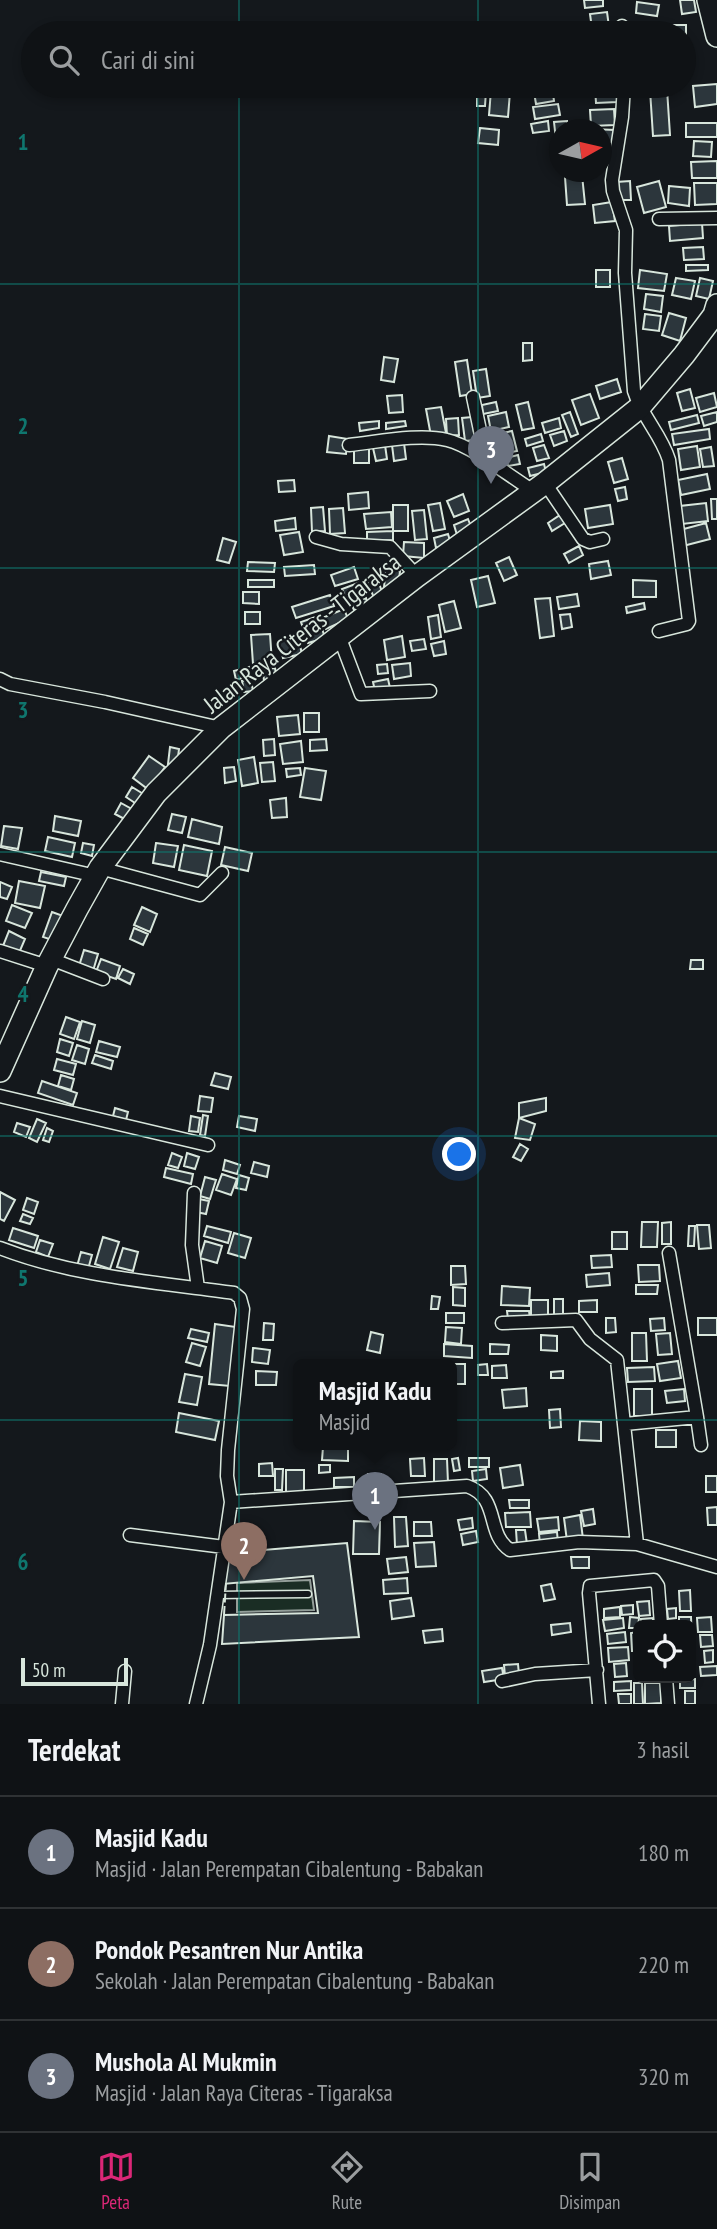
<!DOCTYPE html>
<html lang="id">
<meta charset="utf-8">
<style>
:root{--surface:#0f1215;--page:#181b1e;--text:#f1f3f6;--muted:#9b9ea0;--line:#2f3234;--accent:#db2777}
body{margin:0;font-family:"PT Sans Narrow",sans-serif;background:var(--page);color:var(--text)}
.controls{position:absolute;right:21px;bottom:21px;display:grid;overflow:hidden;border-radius:10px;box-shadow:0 4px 10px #0003}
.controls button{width:63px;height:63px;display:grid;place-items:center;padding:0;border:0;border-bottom:2px solid var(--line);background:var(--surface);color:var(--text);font:35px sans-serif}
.compass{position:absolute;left:549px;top:119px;width:63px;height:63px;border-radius:50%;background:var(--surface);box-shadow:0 4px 10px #0003;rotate:82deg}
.scale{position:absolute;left:21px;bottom:18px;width:107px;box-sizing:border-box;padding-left:7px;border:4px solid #d8e6dc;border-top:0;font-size:19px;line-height:24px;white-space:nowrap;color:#d8e6dc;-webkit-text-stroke:5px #14181c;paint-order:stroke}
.you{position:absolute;left:460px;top:1155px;width:24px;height:24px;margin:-18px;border:5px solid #fff;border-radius:50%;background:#1a73e8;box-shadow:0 0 0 10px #1a73e833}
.badge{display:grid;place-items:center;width:46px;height:46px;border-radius:50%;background:var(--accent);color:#fff;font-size:23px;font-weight:700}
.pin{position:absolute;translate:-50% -58px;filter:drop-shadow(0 2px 4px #0008)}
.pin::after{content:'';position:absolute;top:37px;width:24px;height:21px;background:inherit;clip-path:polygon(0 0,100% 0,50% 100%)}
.popup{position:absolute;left:293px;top:1359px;width:164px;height:91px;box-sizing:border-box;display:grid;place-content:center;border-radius:10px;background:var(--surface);filter:drop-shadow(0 2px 5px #0005);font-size:23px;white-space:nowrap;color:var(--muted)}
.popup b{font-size:26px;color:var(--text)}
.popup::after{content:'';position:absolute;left:50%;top:100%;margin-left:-14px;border:14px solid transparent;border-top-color:var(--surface)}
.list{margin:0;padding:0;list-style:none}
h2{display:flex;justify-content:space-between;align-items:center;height:91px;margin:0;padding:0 28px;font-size:30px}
h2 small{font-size:23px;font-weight:400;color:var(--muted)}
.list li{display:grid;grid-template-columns:46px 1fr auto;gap:21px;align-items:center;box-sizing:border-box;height:112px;padding:0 28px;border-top:2px solid var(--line)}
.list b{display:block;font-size:26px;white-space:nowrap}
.list p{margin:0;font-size:23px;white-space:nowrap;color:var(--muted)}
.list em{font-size:23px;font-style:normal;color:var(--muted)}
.icon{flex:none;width:38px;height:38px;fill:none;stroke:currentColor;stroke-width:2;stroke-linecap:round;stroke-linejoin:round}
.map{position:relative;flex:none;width:717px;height:1704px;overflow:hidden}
.search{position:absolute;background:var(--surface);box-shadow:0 4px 10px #0003;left:21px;right:21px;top:21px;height:77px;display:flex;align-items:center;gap:18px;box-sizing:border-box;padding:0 24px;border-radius:38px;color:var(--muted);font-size:26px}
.sheet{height:427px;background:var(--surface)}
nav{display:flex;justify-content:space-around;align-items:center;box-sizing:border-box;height:98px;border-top:2px solid var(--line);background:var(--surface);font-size:19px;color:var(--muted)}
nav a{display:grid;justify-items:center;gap:4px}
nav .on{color:var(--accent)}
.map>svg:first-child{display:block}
</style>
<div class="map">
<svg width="717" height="1704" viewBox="0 0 717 1704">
<rect width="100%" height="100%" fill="#14181c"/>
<path fill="#1a2d24" stroke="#939e99" stroke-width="2" d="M310,1580L314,1610L237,1612V1583Z"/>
<path fill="#2c363c" stroke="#d8e6dc" stroke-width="2" d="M584,0H603V6L585,8Z
M680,0H694L696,12L682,14Z
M637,2L659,5L657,16L636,13Z
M607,12L609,27L592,29L590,14Z
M664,25H686V37H684V33H664Z
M717,84V104L695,107L693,86Z
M533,86H552L554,101L536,104Z
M595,86H617V102L596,103Z
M667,89L670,135L653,136L650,90Z
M491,90L510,92L508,117L489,115Z
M477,91H486L485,106H477Z
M558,104L560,115L535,119L533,107Z
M614,109L615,125L591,126L590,110Z
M548,121L549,131L533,133L531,124Z
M567,121V130H560V140H556L554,122Z
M686,123H717V137H686Z
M480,128L499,130L498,145L478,143Z
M592,129L615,130L614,143H602V130Z
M694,141L712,142L711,157L693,156Z
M717,161V178H692L691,162Z
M582,175L585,204L567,205L565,177Z
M630,181L631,200H617L616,182Z
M659,181L666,207L644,213L637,187Z
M694,183H717V204L695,205Z
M669,186L690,188L689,206L668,203Z
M612,202L615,221L595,223L593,205Z
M702,223L703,238L670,241L669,226Z
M703,247L704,259L684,260L683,248Z
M686,265H708V270L686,271Z
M596,270H610V287H596Z
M640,270L667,274L664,291L638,288Z
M676,278L695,281L691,299L672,295Z
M700,278L713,281L709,299L696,296Z
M646,294L663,296L661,312L644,309Z
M669,313L686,318L680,341L662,335Z
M645,314L661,316L659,331L643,329Z
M523,343H532V360L523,361Z
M384,357L398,359L394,382L381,380Z
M467,360L472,394L460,396L455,362Z
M486,369L490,396L477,398L473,371Z
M617,379L621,392L600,399L596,386Z
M690,389L695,408L682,411L677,393Z
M714,393L717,407L700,412L696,398Z
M590,394L599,418L581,425L572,400Z
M402,395L403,412L389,413L387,396Z
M496,402L498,411L483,414L482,405Z
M528,402L534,428L522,430L516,405Z
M441,407L446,433L431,436L426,409Z
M506,412L509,427L491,431L488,416Z
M570,412L578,434L571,437L562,415Z
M717,412V422L704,426L701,416Z
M697,415L699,423L671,430L669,422Z
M472,417L475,440L465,441L462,418Z
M458,418L459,435L447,436L446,419Z
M559,418L561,428L545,433L542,423Z
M379,421V428L360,431L359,423Z
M405,421L406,426L386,429V423Z
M709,429L710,439L674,445L672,434Z
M512,431L517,451L501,454L497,434Z
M564,431L567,441L554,446L550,435Z
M541,434L543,441L527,446L525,439Z
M329,436L348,439L346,454L327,452Z
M404,443L406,459L394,461L392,445Z
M385,445L387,459L376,461L373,448Z
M544,445L549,458L537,461L533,448Z
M697,446L700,467L681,470L678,449Z
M369,447V463H354V448Z
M711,447L714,466L703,467L700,449Z
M518,455L520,464L508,466L506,458Z
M622,458L628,479L614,483L608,462Z
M544,464L546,472L530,476L528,468Z
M707,474L710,489L681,495L678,480Z
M294,480L295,491L279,492L278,481Z
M625,487L627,499L618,501L615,489Z
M368,492L369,508L349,510L348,494Z
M463,494L469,511L454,517L447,501Z
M711,499H717V519H712Z
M440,503L445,529L433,531L428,505Z
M706,503L708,521L682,524L680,506Z
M393,505H408V531H393Z
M610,505L613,524L588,528L585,509Z
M323,507L325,531L312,532L311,508Z
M343,508L345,533L330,534L329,509Z
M424,510L427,539L415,540L412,511Z
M391,512L392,527L366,529L364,514Z
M560,515L565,523L552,531L548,523Z
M295,518L296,529L276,531L275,521Z
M468,519L472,529L457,535L454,525Z
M706,523L710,539L683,546L680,530Z
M393,531V540L367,541V532Z
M299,532L303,552L284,555L280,535Z
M448,534L451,544L436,548L434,538Z
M223,538L236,542L229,563L217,560Z
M404,542L424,543V558L403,556Z
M579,546L583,555L569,563L564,554Z
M509,557L517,575L504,581L496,563Z
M608,561L611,575L591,579L589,564Z
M248,562L275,563L274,572L247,571Z
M314,565L315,574L285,576L284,567Z
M354,567L358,579L335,586L331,575Z
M386,569L400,571L398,588L384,587Z
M488,576L495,603L477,607L471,580Z
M377,578L384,597L375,601L368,582Z
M248,580H274V587H248Z
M633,580L656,581V597H633Z
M358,583L363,594L347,601L342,589Z
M243,592H259V604L243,603Z
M577,594L579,606L559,609L557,597Z
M330,595L334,606L296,618L292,607Z
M366,598L368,605L354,610L351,603Z
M550,598L554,636L540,638L535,599Z
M454,601L461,628L445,632L439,605Z
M644,603L645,609L627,613L626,607Z
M344,609L348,619L326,629L322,618Z
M245,612H260V624H245Z
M570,614L572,627L562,629L560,615Z
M438,615L441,637L431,639L428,617Z
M318,616L325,638L308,643L301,622Z
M270,634L272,663L253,664L251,635Z
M402,636L405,657L387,660L384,640Z
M298,637L302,654L283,658L279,641Z
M424,639L426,649L412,651L410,641Z
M444,641L446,654L434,656L431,644Z
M410,663L411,676L394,679L392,665Z
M387,664L388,673L378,674L377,665Z
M249,667L251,675L236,680L234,671Z
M275,668L277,679L264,681L263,670Z
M388,679L390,688L375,691L373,682Z
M251,680L253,691L244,692L242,681Z
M304,713H319V732H304Z
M298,715L300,734L279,736L277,717Z
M274,739L275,755L264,756L263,740Z
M326,739L327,750L310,751V740Z
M301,741L303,762L283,764L280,744Z
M170,747L179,749L177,765L168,764Z
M149,756L165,767L149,790L133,778Z
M254,757L258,783L242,786L238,760Z
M273,762L275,781L262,782L260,763Z
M234,767L236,781L225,783L224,768Z
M300,768L301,775L287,777L286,769Z
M305,768L326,771L321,800L300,797Z
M132,787L145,795L138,805L126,797Z
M286,798L287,817L272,818L270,800Z
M121,803L137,812L132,823L115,814Z
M172,814L186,817L182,833L168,830Z
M55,816L81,821L78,836L53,831Z
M192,819L222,827L219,844L188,837Z
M4,826L22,828L18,849L1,846Z
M48,837L75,843L72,857L45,851Z
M83,843L94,845L92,856L81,853Z
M156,843L178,846L174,867L153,863Z
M184,845L212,851L207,876L179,870Z
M225,847L252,853L248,871L221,865Z
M41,872L66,877L64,886L39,881Z
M19,881L45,886L40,908L15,903Z
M0,882L12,887L7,899L0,897Z
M12,905L32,913L25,928L6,921Z
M142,907L157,914L150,932L134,925Z
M52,912L66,917L58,942L43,937Z
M134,928L148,934L143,945L130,939Z
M9,931L25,939L19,953L3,946Z
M84,950L98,954L93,971L79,966Z
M101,959L120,966L116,979L96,972Z
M691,960H703V969H690Z
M123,969L134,974L130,984L118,978Z
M66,1017L80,1022L74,1039L60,1034Z
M82,1021L95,1025L90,1043L77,1039Z
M60,1039L73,1043L69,1056L57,1052Z
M99,1041L120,1047L117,1057L96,1052Z
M77,1045L89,1049L85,1064L72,1060Z
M95,1055L113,1061L111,1069L92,1063Z
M57,1059L76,1064L73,1075L54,1070Z
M215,1073L231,1077L228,1089L211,1085Z
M61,1075L74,1079L71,1090L58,1086Z
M42,1081L77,1093L73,1105L38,1093Z
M200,1096L213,1098L211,1112L198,1111Z
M546,1098V1111L519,1118V1103Z
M115,1108L128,1112L126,1120L113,1116Z
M203,1115L208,1116L205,1136L200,1135Z
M191,1116L200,1118L198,1132L189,1131Z
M239,1116L257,1119L255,1131L237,1127Z
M519,1118L535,1124L530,1140L515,1138Z
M37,1119L46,1123L37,1142L29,1138Z
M17,1123L30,1127L26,1137L14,1132Z
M47,1128L53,1131L49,1142L43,1140Z
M520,1144L528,1149L521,1161L513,1157Z
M172,1153L182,1157L178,1168L168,1165Z
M187,1153L199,1157L195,1169L184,1166Z
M225,1160L240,1165L237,1174L223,1170Z
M254,1162L269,1166L267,1177L251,1173Z
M166,1168L193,1174L191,1184L164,1177Z
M222,1174L237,1179L231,1195L216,1190Z
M239,1175L249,1178L246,1190L236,1188Z
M205,1177L216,1180L210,1199L200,1196Z
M0,1192L15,1200L4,1221L0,1219Z
M27,1198L38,1202L34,1214L23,1210Z
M199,1199L209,1201L206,1214L196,1212Z
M23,1214L33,1218L30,1224L20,1221Z
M642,1222H658L657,1247H641Z
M671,1222V1244H662V1223Z
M697,1225H709L711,1248L699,1249Z
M207,1226L231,1232L228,1243L204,1236Z
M689,1226H695L694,1246H688Z
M13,1228L38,1236L34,1248L9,1240Z
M612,1232H627V1249H612Z
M234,1233L251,1238L245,1258L228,1253Z
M103,1237L119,1242L110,1269L95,1264Z
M40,1240L53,1244L48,1257L36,1252Z
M205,1241L222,1246L217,1263L200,1258Z
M123,1248L138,1252L133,1271L117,1267Z
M81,1252L92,1255L87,1273L76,1270Z
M611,1255L612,1267L592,1268L591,1256Z
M638,1265H659L660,1281L639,1282Z
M451,1266H465L466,1284L451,1285Z
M609,1273L610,1285L587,1287L586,1275Z
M636,1285H658L657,1294H636Z
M502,1286L530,1288L529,1306L501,1305Z
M453,1287L465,1288V1306L453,1305Z
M432,1296L440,1297L438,1309H431Z
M554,1299H563V1314L554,1315Z
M531,1300H548V1316L531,1317Z
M597,1300V1312H579V1301Z
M507,1311H529L530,1319H508Z
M446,1313H464V1323H446Z
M606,1318H615L616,1332L606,1333Z
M664,1318L665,1330L651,1331L650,1319Z
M698,1318H717V1335H698Z
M264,1323L274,1324L273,1340H263Z
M215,1324L236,1327L230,1386L209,1384Z
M446,1327L462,1328L461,1344L445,1342Z
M191,1329L209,1333L207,1342L188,1338Z
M371,1332L383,1335L380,1353L367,1350Z
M632,1333H646L647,1361H632Z
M670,1333L672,1354L658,1355L656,1334Z
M541,1335L557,1336V1351L541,1350Z
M192,1343L206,1347L200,1366L186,1362Z
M444,1344L472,1346V1358L444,1356Z
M490,1344L509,1345L508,1354H490Z
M253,1348L270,1350L268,1364L252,1362Z
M359,1360H379V1364H359Z
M678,1361L681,1378L660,1381L657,1364Z
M455,1364H465V1384H455Z
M487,1364L488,1375H478V1365Z
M506,1365L507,1378H492V1366Z
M654,1367L655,1381L628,1382L627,1368Z
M256,1371L277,1372L276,1385H256Z
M563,1371V1378H551V1372Z
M185,1374L202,1377L197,1405L179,1402Z
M526,1388L527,1406L504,1408L502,1390Z
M634,1389H652V1416H634Z
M684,1389L685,1401L667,1403L665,1391Z
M560,1409L561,1427L550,1428L549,1410Z
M179,1413L219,1421L215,1440L176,1432Z
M580,1421L601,1422V1441L579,1440Z
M656,1430H676V1447H656Z
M323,1447L348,1448V1461L322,1460Z
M424,1458L425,1476H411L410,1459Z
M458,1458L460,1470L454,1471L452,1459Z
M469,1458H489V1467H469Z
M434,1459H447L448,1483H434Z
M272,1463L273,1476H259V1464Z
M319,1465H330V1472L319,1473Z
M520,1465L523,1485L503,1488L500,1468Z
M275,1469H283L282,1490H275Z
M486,1469L487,1479L473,1481L472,1471Z
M286,1470H304V1495H286Z
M368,1474H381V1486H368Z
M706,1476H717V1492H706Z
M354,1477V1487H334V1478Z
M509,1500H529V1508H510Z
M717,1507V1525H708L707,1508Z
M593,1509L595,1524L584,1526L581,1511Z
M530,1512L531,1527H506L505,1513Z
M580,1515L583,1539L567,1541L564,1518Z
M394,1517H406L408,1546L395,1547Z
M558,1517L559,1530L539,1532L537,1519Z
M472,1518L473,1528L460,1530L458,1520Z
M354,1521L380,1522L379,1554H353Z
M414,1522H431L432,1536H414Z
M516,1530H525L527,1544L517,1545Z
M476,1531L478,1542L463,1545L461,1534Z
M557,1532L558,1543L540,1544L539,1534Z
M434,1542L436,1566L416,1567L414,1543Z
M347,1543L359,1637L222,1644L224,1615L318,1613L313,1576L223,1584L226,1553Z
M406,1557L408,1572L389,1574L387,1559Z
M571,1557H589V1568H572Z
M407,1578L408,1593L384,1594L383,1580Z
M551,1584L555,1599L544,1601L541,1586Z
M690,1590L691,1611H680L679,1591Z
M411,1598L414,1616L392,1619L390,1601Z
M649,1601L650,1615L639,1616L637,1602Z
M633,1605V1614L622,1615L621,1606Z
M620,1607V1617L604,1618V1609Z
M676,1608V1618L668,1619L667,1609Z
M630,1617L639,1618L638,1628H629Z
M679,1617H691L692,1642L691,1625H679Z
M711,1617L712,1632H698L697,1618Z
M623,1618L624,1628L605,1631L603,1620Z
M653,1618V1625H641V1619Z
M570,1623L571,1632L552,1635L551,1625Z
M442,1629L443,1641L425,1643L423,1631Z
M625,1632L626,1642L608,1644L607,1634Z
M638,1632V1651H632L631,1633Z
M700,1635H712L713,1646L701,1647Z
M628,1647L629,1660L609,1662L608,1648Z
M713,1650V1662L705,1663L704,1651Z
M626,1663L627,1676L615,1677L614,1664Z
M518,1664L519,1675L505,1676L504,1665Z
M717,1666V1675L701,1676L700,1667Z
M502,1668L504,1679L484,1682L482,1671Z
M695,1679V1688H680V1680Z
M631,1681V1690L614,1691V1682Z
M634,1683H642L643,1704H634Z
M645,1683H661V1703L645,1704Z
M685,1691H695V1704H685Z
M618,1694H631V1704H619Z"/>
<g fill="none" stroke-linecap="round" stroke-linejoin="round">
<g stroke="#d8e6dc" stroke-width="9">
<path id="lane" d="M218,1595L308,1594"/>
</g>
<g stroke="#d8e6dc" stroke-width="15">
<path id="street" d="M622,26V33
M624,86L622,117L612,180L613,191L626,230L625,273L634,391C642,417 661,434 669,460L689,621L687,624L659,631
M659,219L717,218
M473,397L486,459L533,491
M349,445C378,442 419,433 447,440C461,443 474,452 486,459
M545,483L583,539L590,542L603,539
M316,537L341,544L390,547L417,576
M339,636L361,694L430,691
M0,679L10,684L105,702L221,728
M0,854L96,876
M100,868L200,895L222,873
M0,951L47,966
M51,959L103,979
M0,1096L208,1145
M194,1193L192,1245L198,1288
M0,1248C75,1277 155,1282 234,1293L240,1298L243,1309L228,1450L227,1476L231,1502
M502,1323L576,1320L590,1339L617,1360L637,1544
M697,1417L701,1445
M625,1424L697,1417L669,1253
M130,1535L224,1547
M666,1678L668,1704
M502,1681L535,1674L597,1670
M122,1704L125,1671
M196,1704L210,1645L231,1502L467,1486C501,1498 485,1533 510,1550L579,1542L637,1544L717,1567
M599,1704L589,1593L590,1586L654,1580L658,1586L661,1625"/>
</g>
<g stroke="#d8e6dc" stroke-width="24">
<path id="primary" d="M708,0L717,36
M0,1071L47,966L77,909L100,868L156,793L221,728L417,576L545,483L639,408L684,355L714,315L717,305"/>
</g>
<use href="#lane" stroke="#14181c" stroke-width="6"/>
<use href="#street" stroke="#14181c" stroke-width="12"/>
<use href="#primary" stroke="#14181c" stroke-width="21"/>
<path stroke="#d8e6dc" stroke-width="2" stroke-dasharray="9 3.5" stroke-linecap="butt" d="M224,1615L226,1583"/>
</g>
<path fill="none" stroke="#0f766e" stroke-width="2" stroke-opacity="0.55" d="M239,0V33M478,0V33M239,86V1704M478,86V1704M0,284H717M0,568H717M0,852H717M0,1136H717M0,1420H717"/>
<g text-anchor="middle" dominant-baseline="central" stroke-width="5" stroke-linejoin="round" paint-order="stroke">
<g font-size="24" fill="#d8e6dc" stroke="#14181c">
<text transform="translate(302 633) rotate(-38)">Jalan Raya Citeras - Tigaraksa</text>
</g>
</g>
<g font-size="23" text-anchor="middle" font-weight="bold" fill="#0f766e" stroke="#14181c" stroke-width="5" stroke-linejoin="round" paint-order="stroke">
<text x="23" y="150">1</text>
<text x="23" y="434">2</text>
<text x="23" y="718">3</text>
<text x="23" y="1002">4</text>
<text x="23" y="1286">5</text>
<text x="23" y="1570">6</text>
</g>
</svg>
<div class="controls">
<button><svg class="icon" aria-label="locate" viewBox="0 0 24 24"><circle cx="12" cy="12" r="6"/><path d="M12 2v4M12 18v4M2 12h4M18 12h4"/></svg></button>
</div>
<svg class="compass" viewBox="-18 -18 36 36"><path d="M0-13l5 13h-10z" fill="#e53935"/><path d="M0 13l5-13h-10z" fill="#9b9ea0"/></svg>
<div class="scale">50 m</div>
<div class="you"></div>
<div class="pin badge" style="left:375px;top:1530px;background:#6b7280">1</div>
<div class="popup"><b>Masjid Kadu</b>Masjid</div>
<div class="pin badge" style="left:244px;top:1580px;background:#8d6e63">2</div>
<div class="pin badge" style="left:491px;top:484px;background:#6b7280">3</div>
<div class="search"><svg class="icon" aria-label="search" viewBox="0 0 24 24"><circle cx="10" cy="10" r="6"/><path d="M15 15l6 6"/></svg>Cari di sini</div>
</div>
<section class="sheet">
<h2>Terdekat<small>3 hasil</small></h2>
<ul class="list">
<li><span class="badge" style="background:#6b7280">1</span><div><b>Masjid Kadu</b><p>Masjid · Jalan Perempatan Cibalentung - Babakan</p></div><em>180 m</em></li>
<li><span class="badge" style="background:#8d6e63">2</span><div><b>Pondok Pesantren Nur Antika</b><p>Sekolah · Jalan Perempatan Cibalentung - Babakan</p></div><em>220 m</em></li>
<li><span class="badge" style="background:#6b7280">3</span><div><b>Mushola Al Mukmin</b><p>Masjid · Jalan Raya Citeras - Tigaraksa</p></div><em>320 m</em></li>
</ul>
</section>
<nav>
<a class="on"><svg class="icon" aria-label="map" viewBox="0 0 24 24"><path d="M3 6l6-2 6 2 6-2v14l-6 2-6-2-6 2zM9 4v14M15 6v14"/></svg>Peta</a>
<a><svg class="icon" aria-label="directions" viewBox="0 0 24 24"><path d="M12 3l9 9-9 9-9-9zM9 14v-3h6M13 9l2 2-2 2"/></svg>Rute</a>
<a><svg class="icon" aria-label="saved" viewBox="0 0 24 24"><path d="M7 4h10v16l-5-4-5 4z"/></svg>Disimpan</a>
</nav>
